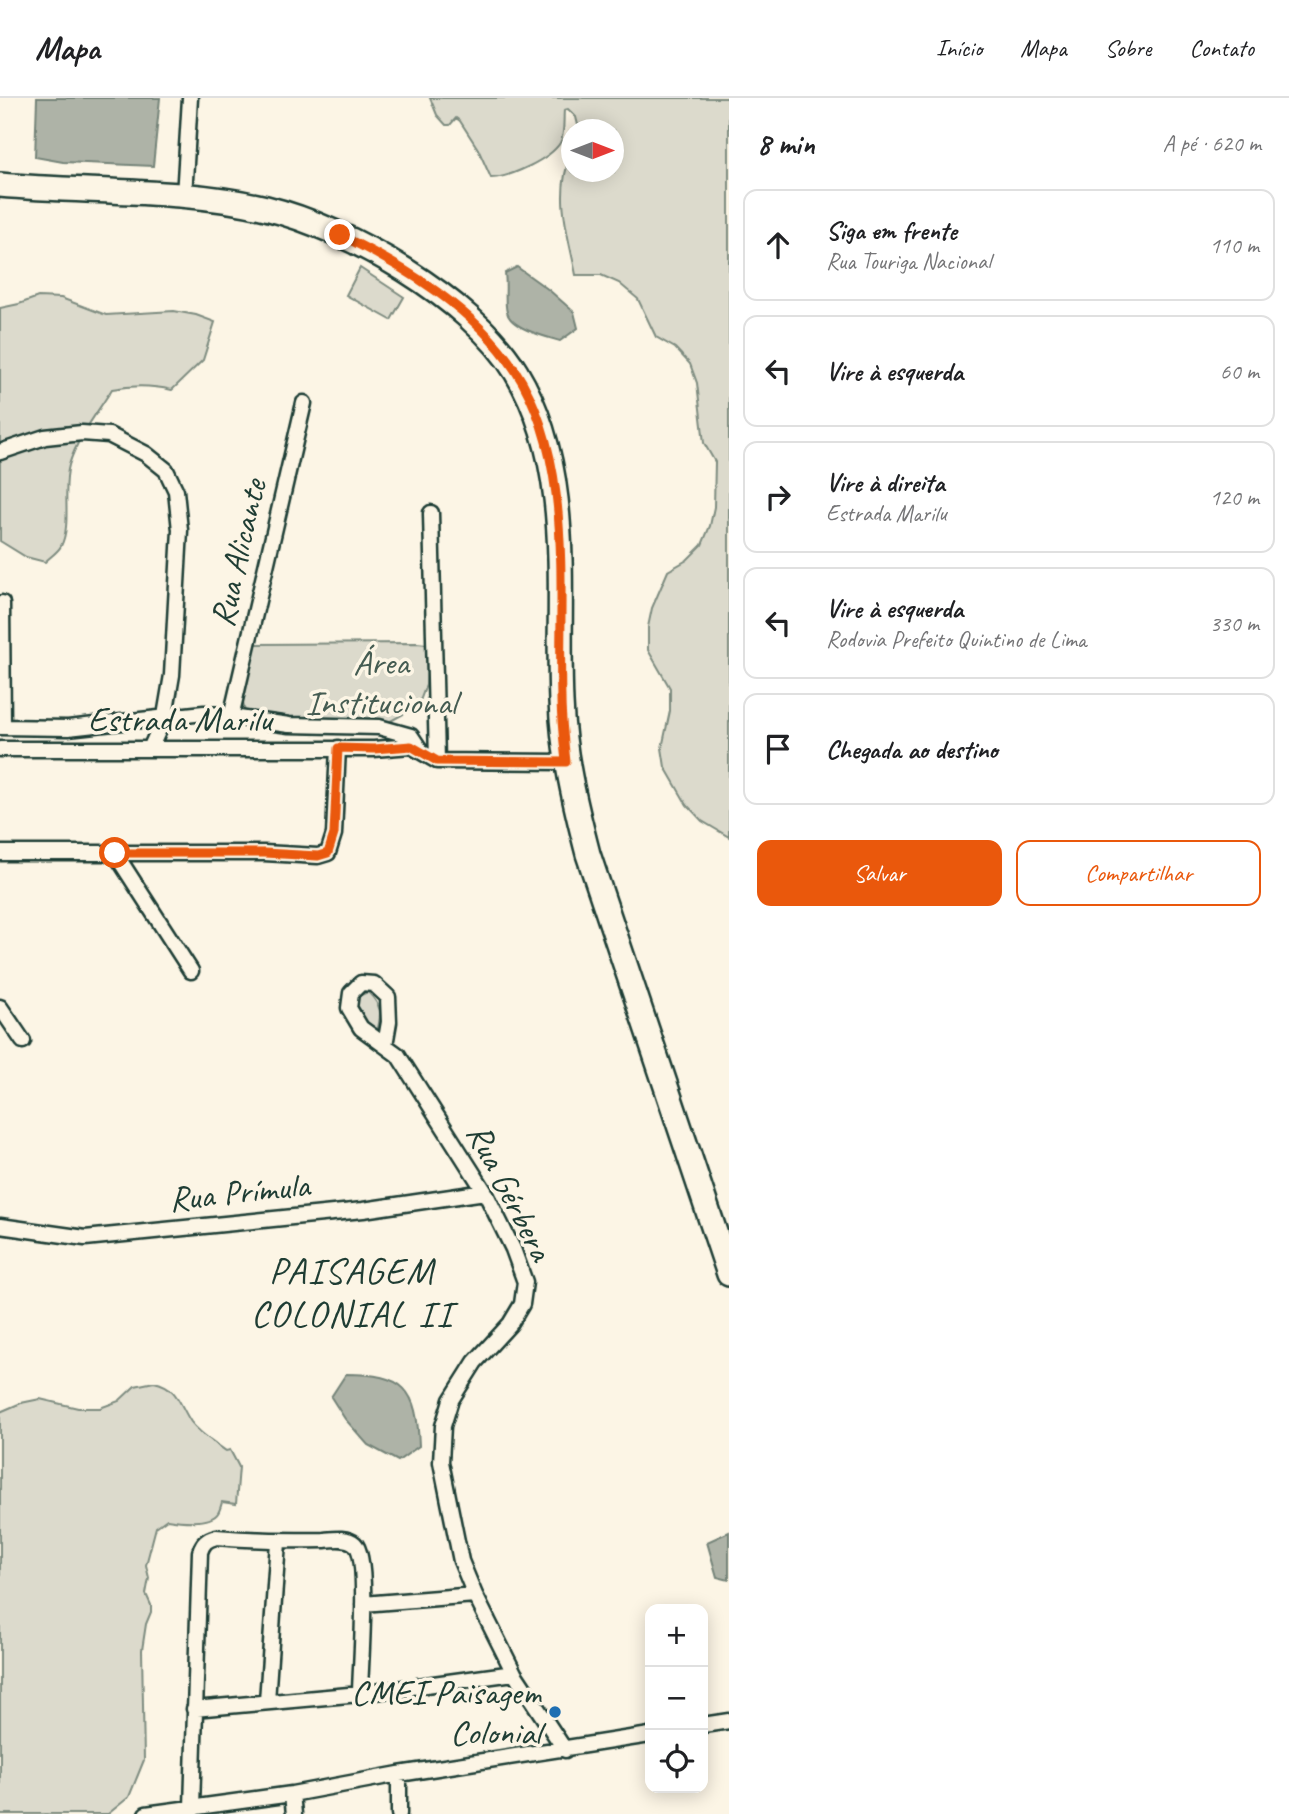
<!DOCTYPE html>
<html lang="pt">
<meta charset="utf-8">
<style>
:root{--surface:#fff;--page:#f6f6f6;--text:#202124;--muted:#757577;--line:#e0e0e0;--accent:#ea580c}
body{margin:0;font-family:Caveat,sans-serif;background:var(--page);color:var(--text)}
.controls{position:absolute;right:21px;bottom:21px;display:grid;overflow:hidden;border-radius:14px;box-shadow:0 4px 18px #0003}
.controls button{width:63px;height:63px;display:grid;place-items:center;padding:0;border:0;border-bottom:2px solid var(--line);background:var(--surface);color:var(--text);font:35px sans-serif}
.compass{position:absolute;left:561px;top:21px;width:63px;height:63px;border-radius:50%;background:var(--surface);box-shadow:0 4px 18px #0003;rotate:90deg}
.stop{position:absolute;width:21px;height:21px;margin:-16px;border:5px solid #ea580c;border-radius:50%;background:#fff}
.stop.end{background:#ea580c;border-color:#fff;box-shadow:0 2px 7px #0008}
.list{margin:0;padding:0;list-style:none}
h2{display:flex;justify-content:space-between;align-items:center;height:91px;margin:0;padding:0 28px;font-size:30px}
h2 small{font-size:23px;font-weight:400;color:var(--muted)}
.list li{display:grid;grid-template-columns:46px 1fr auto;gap:21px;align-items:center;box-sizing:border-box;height:112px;margin:0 14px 14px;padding:0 14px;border:2px solid var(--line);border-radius:14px}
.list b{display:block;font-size:26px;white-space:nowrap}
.list p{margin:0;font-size:23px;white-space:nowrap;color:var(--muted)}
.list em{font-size:23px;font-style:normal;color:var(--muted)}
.actions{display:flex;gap:14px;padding:21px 28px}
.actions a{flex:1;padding:16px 0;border:2px solid var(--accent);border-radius:14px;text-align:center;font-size:24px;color:var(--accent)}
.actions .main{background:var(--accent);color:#fff}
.icon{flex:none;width:38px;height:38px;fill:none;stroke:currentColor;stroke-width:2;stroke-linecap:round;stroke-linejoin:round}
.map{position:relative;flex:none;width:729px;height:1716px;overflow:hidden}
header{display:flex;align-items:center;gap:42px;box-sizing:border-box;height:98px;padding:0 35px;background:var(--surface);border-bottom:2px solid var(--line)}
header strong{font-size:33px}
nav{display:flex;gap:38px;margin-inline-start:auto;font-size:24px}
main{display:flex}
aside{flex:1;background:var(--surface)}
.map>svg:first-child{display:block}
</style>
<header>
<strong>Mapa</strong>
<nav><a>Início</a><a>Mapa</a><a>Sobre</a><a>Contato</a></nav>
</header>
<main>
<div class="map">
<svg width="729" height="1716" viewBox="0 0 729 1716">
<rect width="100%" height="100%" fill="#fcf5e5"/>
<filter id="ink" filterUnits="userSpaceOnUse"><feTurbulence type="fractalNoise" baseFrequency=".0143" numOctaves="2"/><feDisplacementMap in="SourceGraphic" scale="14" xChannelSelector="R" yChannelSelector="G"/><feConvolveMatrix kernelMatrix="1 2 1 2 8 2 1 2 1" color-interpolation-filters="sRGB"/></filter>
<g filter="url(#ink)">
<path fill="#dcdacc" stroke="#7e8c80" stroke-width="2" d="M430,0H729V739L702,723L687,707L665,669L662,650L670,613V590L648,552V529L652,510L668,473L687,462L702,447L710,428L714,409L715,364L704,345L697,285L690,266L675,250L656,239L638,201L619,185L601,177H576C568,135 554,98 571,56L572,74H614V32L579,31L576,19L568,11L564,12C563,22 565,37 560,45C550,61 509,80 491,80L478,51L460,23L456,20L450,27H446L437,17Z
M360,170L404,199L391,222L346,197Z
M38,199L61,200L106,217L174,213L196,217L215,224L203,262L172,292C151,287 133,287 112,291C97,315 77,340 69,367C62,391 72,427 61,448C58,454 50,459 45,464L26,459L0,443V210L19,206Z
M417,545L426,546L428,560L426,587L418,608L389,624L308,621L245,614L242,601L256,546Z
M368,894C382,908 382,915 377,934C362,926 357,916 356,899Z
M154,1284C178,1289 179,1306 191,1324C200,1336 214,1344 226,1353L230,1352L239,1369L236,1406L222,1404C221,1408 220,1412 218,1415C210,1427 179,1423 167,1421L156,1429L146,1467L149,1480L146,1496L151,1507V1514L146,1526L142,1552L144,1662L129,1699L108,1716H0V1314L21,1305L40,1301L78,1310H100L119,1303L135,1288Z"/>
<path fill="#aeb3a7" stroke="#758479" stroke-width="2" d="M37,0H160L153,68L63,64L35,59Z
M517,169L549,192L574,214L578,230L560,243C546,239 510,230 507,214C504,205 507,188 505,175Z
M346,1276C405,1276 417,1291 419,1348L398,1363L368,1347L345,1321L331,1299Z
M729,1434V1482L717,1479L707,1444Z"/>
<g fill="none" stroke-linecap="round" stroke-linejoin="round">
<g stroke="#1f3d34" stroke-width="19">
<path id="minor" d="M184,98L190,0
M0,354L45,339L82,335L109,337L146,356L166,372L176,393L180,432L172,577L165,618L150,651
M431,415L437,663
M2,505L3,629
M231,619L304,305
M0,629L68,630L204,615L289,627L379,629L411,638L421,653
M0,651H374L411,648L437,663L566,664
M0,755H264L318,758L328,755L334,736L338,650
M115,755L191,873
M0,909L23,943
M385,947L389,924L388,899L374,886L361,885L351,895L349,910L361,930L398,957L485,1094L513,1151L525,1184L522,1206L510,1226L475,1264L451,1302L443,1328L441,1364L461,1463L475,1497L514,1575L565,1652
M0,1128L85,1140L363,1112L485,1094
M363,1506L475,1497
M267,1603L278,1444
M194,1611L360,1596L514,1575
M703,1627L729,1623
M292,1696L294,1716
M192,1709L200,1454C203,1445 206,1442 216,1439C252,1442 287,1443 324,1442C334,1441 347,1439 355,1446C370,1460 360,1571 360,1596
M146,1716L292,1696L399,1676L650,1637
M399,1716V1676"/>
</g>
<g stroke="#1f3d34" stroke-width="28">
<path id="primary" d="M0,87C88,95 180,90 266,110C348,130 472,201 516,274C539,312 551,357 556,401C564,468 558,536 561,604C563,656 575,706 588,756L729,1176"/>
</g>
<use href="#minor" stroke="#fcf5e5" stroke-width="14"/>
<use href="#primary" stroke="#fcf5e5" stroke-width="23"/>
</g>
</g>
<g fill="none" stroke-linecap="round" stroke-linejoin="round" filter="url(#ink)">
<path stroke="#ea580c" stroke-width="9" d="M115,755H264L318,758L328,755L334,736L338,650L374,651L411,648L437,663L566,664C564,643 561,622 561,600C558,497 575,364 515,272C475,211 405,169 340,137"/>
</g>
<circle fill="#1f6fb2" stroke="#fcf5e5" stroke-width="2.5" cx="555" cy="1614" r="7"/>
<g text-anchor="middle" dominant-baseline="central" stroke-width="7" stroke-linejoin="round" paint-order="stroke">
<g font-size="35" fill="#1f3d34" stroke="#fcf5e5">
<text transform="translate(238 455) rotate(-77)">Rua Alicante</text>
<text x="180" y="621">Estrada Marilu</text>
<text transform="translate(239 1094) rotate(-6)">Rua Prímula</text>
<text transform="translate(510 1094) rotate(63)">Rua Gérbera</text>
</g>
<g font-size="35" fill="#455c52" stroke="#fcf5e5">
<text x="381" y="564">Área<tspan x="381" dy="40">Institucional</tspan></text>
</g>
<g font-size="35" fill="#1f3d34" stroke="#fcf5e5" text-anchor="end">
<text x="541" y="1594">CMEI Paisagem<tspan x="541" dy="40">Colonial</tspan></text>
</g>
<g font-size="37" letter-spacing="2" fill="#1f3d34" stroke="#fcf5e5">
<text x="352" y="1172">PAISAGEM<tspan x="352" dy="43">COLONIAL II</tspan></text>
</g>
</g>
</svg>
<div class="controls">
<button>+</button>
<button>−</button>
<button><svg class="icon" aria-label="locate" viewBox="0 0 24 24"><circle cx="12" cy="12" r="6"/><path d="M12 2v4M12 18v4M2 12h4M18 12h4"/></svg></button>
</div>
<svg class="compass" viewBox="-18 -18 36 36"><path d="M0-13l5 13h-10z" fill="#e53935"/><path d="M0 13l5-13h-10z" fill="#757577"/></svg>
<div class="stop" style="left:115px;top:755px"></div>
<div class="stop end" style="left:340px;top:137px"></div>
</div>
<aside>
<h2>8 min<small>A pé · 620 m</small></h2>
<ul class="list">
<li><svg class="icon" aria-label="ahead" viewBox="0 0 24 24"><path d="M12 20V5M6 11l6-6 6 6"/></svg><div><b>Siga em frente</b><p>Rua Touriga Nacional</p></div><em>110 m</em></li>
<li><svg class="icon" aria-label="left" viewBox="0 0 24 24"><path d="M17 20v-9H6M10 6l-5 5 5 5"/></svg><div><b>Vire à esquerda</b></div><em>60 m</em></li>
<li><svg class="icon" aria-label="right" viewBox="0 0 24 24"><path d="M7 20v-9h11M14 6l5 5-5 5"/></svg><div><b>Vire à direita</b><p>Estrada Marilu</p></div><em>120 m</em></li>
<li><svg class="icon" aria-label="left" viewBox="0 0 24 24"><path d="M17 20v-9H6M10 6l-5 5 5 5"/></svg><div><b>Vire à esquerda</b><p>Rodovia Prefeito Quintino de Lima</p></div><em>330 m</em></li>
<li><svg class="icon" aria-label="arrive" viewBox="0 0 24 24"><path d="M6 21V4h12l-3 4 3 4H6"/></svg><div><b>Chegada ao destino</b></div></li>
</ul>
<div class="actions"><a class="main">Salvar</a><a>Compartilhar</a></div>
</aside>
</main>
